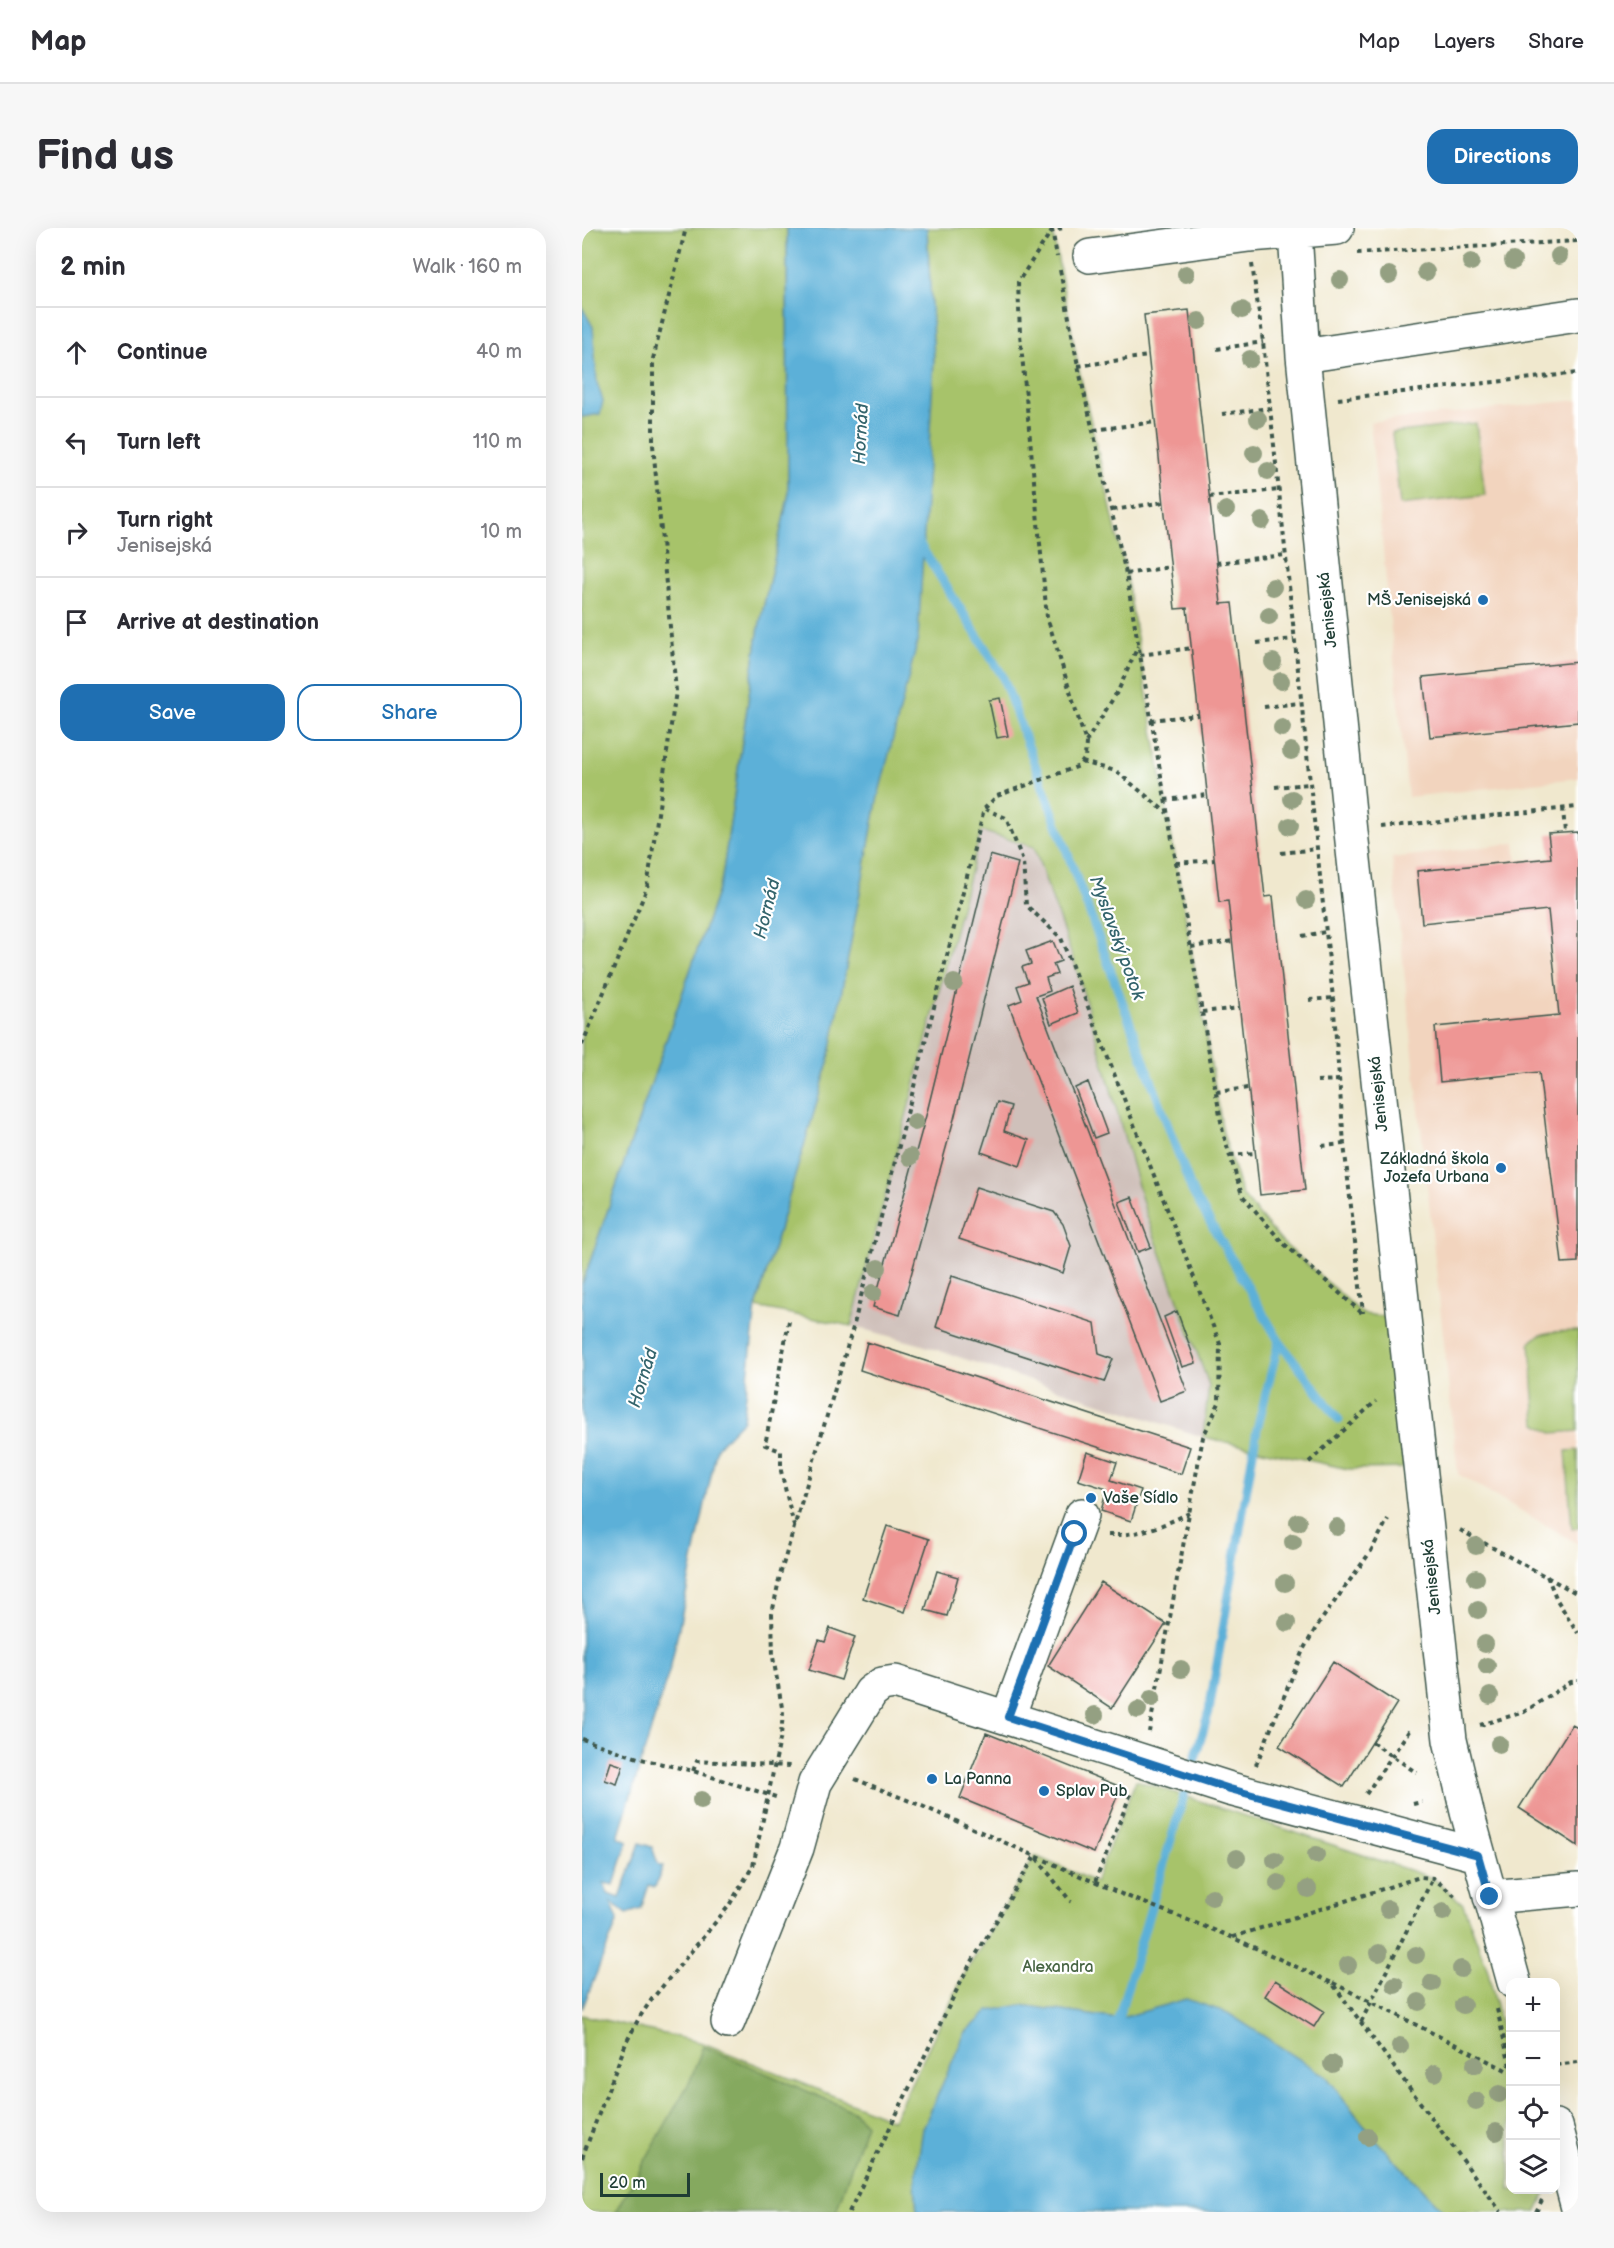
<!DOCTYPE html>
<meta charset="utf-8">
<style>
:root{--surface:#fff;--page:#f7f7f7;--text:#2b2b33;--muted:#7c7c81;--line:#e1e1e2;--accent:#1f6fb2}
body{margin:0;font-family:"Balsamiq Sans",sans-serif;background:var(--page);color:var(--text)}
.controls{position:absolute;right:18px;bottom:18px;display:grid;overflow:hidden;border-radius:12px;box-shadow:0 6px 24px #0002}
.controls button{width:54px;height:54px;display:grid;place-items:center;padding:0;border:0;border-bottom:2px solid var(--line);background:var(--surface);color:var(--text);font:30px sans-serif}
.scale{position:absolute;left:18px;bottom:15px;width:90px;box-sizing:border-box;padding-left:6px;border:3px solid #1f3d34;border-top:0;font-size:16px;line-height:21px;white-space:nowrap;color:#1f3d34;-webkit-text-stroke:4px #fff;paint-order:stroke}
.stop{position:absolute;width:18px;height:18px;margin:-14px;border:4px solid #1f6fb2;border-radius:50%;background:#fff}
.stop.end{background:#1f6fb2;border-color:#fff;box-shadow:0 2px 6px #0008}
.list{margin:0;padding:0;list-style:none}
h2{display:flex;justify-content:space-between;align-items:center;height:78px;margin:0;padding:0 24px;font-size:26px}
h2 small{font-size:20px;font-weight:400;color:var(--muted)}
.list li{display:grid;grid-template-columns:39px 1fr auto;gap:18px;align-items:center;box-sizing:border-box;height:90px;padding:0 24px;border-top:2px solid var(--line)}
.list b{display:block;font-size:22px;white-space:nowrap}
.list p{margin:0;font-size:20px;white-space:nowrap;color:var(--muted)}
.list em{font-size:20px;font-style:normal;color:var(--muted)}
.actions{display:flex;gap:12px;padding:18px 24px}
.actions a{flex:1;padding:14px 0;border:2px solid var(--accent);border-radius:18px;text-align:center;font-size:21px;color:var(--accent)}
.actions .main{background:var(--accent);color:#fff}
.icon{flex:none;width:33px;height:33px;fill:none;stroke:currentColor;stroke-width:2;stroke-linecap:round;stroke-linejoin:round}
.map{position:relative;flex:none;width:996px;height:1984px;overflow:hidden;border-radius:18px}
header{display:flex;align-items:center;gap:36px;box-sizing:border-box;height:84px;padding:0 30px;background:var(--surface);border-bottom:2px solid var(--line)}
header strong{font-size:28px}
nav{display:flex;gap:33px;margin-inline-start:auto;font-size:21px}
.intro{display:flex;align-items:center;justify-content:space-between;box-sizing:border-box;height:144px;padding:0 36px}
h1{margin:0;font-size:42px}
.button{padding:15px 27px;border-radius:18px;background:var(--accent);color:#fff;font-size:21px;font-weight:700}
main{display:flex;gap:36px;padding:0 36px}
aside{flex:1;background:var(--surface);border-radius:18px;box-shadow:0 6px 24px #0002}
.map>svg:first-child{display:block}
</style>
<header>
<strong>Map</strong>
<nav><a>Map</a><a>Layers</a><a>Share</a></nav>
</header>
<div class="intro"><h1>Find us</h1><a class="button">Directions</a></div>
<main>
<aside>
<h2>2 min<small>Walk · 160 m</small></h2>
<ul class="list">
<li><svg class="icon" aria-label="ahead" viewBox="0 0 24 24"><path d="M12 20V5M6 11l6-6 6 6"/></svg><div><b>Continue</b></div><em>40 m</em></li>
<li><svg class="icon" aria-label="left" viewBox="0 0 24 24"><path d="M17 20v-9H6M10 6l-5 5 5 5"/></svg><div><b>Turn left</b></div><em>110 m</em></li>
<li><svg class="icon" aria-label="right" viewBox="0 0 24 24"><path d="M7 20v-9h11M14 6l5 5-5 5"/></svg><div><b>Turn right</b><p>Jenisejská</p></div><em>10 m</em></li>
<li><svg class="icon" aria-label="arrive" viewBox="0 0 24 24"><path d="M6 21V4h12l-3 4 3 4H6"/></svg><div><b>Arrive at destination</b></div></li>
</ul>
<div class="actions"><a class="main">Save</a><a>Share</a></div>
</aside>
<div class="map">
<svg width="996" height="1984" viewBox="0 0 996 1984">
<rect width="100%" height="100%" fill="#fff"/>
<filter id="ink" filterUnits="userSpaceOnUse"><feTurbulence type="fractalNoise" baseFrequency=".0167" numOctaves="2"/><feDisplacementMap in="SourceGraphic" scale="12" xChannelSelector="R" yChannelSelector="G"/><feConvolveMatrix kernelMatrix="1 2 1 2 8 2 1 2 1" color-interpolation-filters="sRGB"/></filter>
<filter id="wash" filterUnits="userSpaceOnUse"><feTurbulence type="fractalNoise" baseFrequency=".008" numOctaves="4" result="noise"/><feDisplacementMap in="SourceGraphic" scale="24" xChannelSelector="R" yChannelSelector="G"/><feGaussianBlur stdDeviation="1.35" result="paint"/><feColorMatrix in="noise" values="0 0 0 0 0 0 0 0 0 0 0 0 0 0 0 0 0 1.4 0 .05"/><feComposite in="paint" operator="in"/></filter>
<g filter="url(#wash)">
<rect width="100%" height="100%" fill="#f0e8ce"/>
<path fill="#f2d4be" d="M996,172V550L826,569L788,194Z
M933,615L935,633L996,627V1316L876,1246L810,630Z"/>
<path fill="#cfc0ba" d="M398,603L452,619L495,742L563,982L627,1157L621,1209L337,1116L269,1098Z"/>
<path fill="#a7c36a" stroke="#63804f" stroke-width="1.5" d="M0,0H205L206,270L177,399L140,650L0,1057Z
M345,0H470L496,138L544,346L641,905L660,967L699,1013L781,1086L822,1091L838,1240L766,1241L621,1209L627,1157L563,982L495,742L452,619L399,603L269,1098L174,1079L246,837L295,573L352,132Z
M894,195L903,267L818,277L810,205Z
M996,1103V1203L970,1205L954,1196L948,1115C958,1101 981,1104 996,1103Z
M996,1222V1300L990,1301L984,1223Z
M554,1552L851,1650L881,1676L906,1743L928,1838V1962H965L954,1984H862L795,1913L744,1849L559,1785L536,1791L439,1777L333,1955L335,1984H0V1787L121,1815L311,1892L382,1747L453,1628L513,1654Z"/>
<path fill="#85a95e" stroke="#527349" stroke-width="1.5" d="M121,1818L271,1883L284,1896L254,1984H34L108,1853Z"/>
<path fill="#5cb0d8" stroke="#3e7686" stroke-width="1.5" d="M205,0H345L352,132L336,412L295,573L246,837L174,1079L161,1192L135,1219L89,1437L36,1609L46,1613L32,1657L22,1655L26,1666L38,1670L58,1615L70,1619L76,1636L81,1638L73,1659L67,1657L59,1681L45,1686L29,1674L36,1692L0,1781V1057L140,650L177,399L206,270Z
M0,79L11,99L15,155L21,173L18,186L0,189Z
M604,1771L646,1785L745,1849L790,1908L862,1984H335L333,1955L341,1900L383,1805L407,1783L439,1777L536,1791Z"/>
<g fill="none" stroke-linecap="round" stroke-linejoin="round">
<path stroke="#5cb0d8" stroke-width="9" d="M335,312L420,447L610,963L697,1113L757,1192
M536,1791L627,1483L675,1201L697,1113"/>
</g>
<g id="blocks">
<path fill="#ee9694" d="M607,82L639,376L650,375L683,669L691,668L723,962L678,967L646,673L637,674L605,380L593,381L562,87Z
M996,434V494L848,509L841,449Z
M418,470L426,508L415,510L407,472Z
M996,604V1034L980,1035L957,844L858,854L853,799L977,787L966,682L840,695L835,643L969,630L966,606Z
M408,627L436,635L372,891L318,1087L291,1079L345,884Z
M471,713L479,733L471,736L475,746L464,750L468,763L454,768L605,1163L578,1173L427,777L440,772L435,758L446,754L440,739L449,736L444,723Z
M487,758L496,785L469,796L460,770Z
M506,854L525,905L512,910L493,860Z
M415,874L429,878L422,903L447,912L438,938L399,924Z
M394,959L472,984L481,996L489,1018L481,1045L377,1011Z
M550,969L569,1019L556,1024L537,974Z
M370,1048L513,1095L517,1126L531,1131L522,1154L354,1099Z
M595,1083L614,1135L600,1139L582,1089Z
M285,1114L608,1219L599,1246L278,1142Z
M505,1224L535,1234L529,1252L559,1262L549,1293L519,1283L525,1261L496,1252Z
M305,1298L347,1311L323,1384L281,1370Z
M355,1343L376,1349L365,1388L343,1382Z
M519,1354L584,1396L530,1480L466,1438Z
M248,1400L273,1409L259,1452L227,1442L237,1412L243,1414Z
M751,1434L815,1475L762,1559L697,1518Z
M990,1497L996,1500V1618L937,1580Z
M404,1505L539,1559L512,1625L378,1570Z
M29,1534L41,1538L35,1556L23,1552Z
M693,1752L742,1783L732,1799L683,1768Z"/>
</g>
</g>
<g filter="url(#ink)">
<use href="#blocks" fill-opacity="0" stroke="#3e574b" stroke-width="1.5"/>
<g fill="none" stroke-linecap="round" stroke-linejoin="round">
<g stroke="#3e574b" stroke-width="36">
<path id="minor" d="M713,5L721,128L769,604L868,1512L885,1584L932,1754
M508,28L667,7L755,0
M721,128L996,87
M426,1489L500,1287
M908,1669L996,1661
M146,1794L215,1620L233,1555L289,1464L300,1456L313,1454L648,1561L896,1627
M974,1898L996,1980"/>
</g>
<path stroke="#3e574b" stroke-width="4" stroke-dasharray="4.5 4.5" stroke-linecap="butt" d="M470,1L475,29
M775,25L996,13
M670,36L681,114L751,770L762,916L781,1085
M478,42L496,138L544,346L641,905L660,967L699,1013L781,1086
M635,121L681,114
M496,138L566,128
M756,171L996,145
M640,186L688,180
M512,202L573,194
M627,269L696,262
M531,282L582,274
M634,335L703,327
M544,346L588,339
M675,415L712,411
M558,427L610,420
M682,479L718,475
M569,492L617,487
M504,514L537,461L556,418
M500,534L534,543L585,585
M693,559L727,556
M583,572L625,567
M981,580L983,605
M403,581L424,590L441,633L444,677L479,710L638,1116L637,1175L621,1209L567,1504
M800,599L996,579
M699,625L734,621
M594,635L632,632
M720,708L743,704
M609,719L651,713
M727,772L751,770
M620,784L658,780
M0,817L65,660L94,463L71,217V131L104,0
M735,853L757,852
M634,864L666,860
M740,918L762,916
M648,927L673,925
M207,1093L183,1217L199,1223V1243L213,1302
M727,1234L794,1173
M878,1302L996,1366
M526,1307C555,1308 581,1298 607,1285
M965,1348L975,1372L996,1405
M898,1497L942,1484L989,1454L996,1453
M0,1511L59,1531L111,1543L197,1570
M790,1514L835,1545
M674,1537L721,1422L735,1398L789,1323L806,1291
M111,1543L115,1533L208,1538
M273,1551L340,1578L537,1665L647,1708L750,1755L919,1984
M784,1566L829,1500
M831,1576L840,1574
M513,1654L550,1563
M651,1709L838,1649L851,1650L873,1668
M751,1755L928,1844
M915,1781L928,1838
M779,1794L851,1650
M974,1837L996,1834
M0,1930L44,1815L57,1790L70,1771L146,1679L171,1638L199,1507L201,1485L191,1429L190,1386L198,1347L272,1096L402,581L415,568L497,538L503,530L504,515L465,389L438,106L436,54L470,2L482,0
M267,1984L382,1747L453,1628L489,1674
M954,1984L961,1970"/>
<use href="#minor" stroke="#fff" stroke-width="33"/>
</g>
<g fill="#94a082">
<circle cx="977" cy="28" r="9"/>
<circle cx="931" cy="33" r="9"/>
<circle cx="889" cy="34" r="9"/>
<circle cx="844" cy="44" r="9"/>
<circle cx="604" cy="46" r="9"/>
<circle cx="807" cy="47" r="9"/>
<circle cx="758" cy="52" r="9"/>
<circle cx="660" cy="82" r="9"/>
<circle cx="617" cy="93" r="9"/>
<circle cx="668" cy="131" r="9"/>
<circle cx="676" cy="191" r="9"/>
<circle cx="672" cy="225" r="9"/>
<circle cx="686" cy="243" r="9"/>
<circle cx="644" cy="282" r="9"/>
<circle cx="680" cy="293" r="9"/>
<circle cx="691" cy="359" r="9"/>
<circle cx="687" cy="388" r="9"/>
<circle cx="691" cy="434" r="9"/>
<circle cx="699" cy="453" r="9"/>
<circle cx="700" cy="500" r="9"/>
<circle cx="709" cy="523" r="9"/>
<circle cx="710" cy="571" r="9"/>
<circle cx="708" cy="598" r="9"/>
<circle cx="724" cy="672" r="9"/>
<circle cx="372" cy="755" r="9"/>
<circle cx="333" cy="894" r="9"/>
<circle cx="328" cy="929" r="9"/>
<circle cx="296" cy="1040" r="9"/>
<circle cx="291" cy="1065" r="9"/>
<circle cx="716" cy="1294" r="9"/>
<circle cx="755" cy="1299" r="9"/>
<circle cx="711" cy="1314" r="9"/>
<circle cx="894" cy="1318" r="9"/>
<circle cx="894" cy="1350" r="9"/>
<circle cx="703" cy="1355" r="9"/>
<circle cx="896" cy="1382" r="9"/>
<circle cx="705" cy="1395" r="9"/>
<circle cx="903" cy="1416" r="9"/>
<circle cx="905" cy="1438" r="9"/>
<circle cx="599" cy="1441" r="9"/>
<circle cx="908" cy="1468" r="9"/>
<circle cx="570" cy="1470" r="9"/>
<circle cx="556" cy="1482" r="9"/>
<circle cx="513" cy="1487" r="9"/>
<circle cx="917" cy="1516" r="9"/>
<circle cx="119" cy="1572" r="9"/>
<circle cx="734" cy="1627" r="9"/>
<circle cx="655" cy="1630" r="9"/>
<circle cx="693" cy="1632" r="9"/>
<circle cx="696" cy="1655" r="9"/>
<circle cx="726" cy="1661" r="9"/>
<circle cx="630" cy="1669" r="9"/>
<circle cx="806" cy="1681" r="9"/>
<circle cx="861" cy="1684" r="9"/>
<circle cx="797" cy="1725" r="9"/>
<circle cx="834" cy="1727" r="9"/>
<circle cx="766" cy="1737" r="9"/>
<circle cx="879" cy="1741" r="9"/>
<circle cx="850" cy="1755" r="9"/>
<circle cx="813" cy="1757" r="9"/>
<circle cx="837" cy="1774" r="9"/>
<circle cx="881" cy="1777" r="9"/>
<circle cx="818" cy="1818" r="9"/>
<circle cx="750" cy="1836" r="9"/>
<circle cx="893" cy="1837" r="9"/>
<circle cx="853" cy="1845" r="9"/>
<circle cx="917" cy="1866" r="9"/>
<circle cx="894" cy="1873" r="9"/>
<circle cx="914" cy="1904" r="9"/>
<circle cx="786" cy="1909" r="9"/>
</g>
</g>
<g fill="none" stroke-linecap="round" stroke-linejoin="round" filter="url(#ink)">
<path stroke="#1f6fb2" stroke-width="8" d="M493,1306L426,1489L648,1561L896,1627L908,1669"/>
</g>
<g fill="#1f6fb2" stroke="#fff" stroke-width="2">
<circle cx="901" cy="372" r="6"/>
<circle cx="919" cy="940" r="6"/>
<circle cx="509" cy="1270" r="6"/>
<circle cx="350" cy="1551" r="6"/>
<circle cx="462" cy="1563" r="6"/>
</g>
<g text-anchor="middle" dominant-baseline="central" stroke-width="4.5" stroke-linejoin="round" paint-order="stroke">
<g font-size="16" fill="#1f3d34" stroke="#fff" text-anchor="start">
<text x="889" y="372" text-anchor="end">MŠ Jenisejská</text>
<text x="907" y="931" text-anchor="end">Základná škola<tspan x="907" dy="18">Jozefa Urbana</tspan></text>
<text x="521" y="1270">Vaše Sídlo</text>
<text x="362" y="1551">La Panna</text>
<text x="474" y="1563">Splav Pub</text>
</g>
<g font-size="16" fill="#1f3d34" stroke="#fff">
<text transform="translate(746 382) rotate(-96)">Jenisejská</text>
<text transform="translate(797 866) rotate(-96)">Jenisejská</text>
<text transform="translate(850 1349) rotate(-96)">Jenisejská</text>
</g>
<g font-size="16" fill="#486544" stroke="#fff">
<text x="476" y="1739">Alexandra</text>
</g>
<g font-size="18" font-style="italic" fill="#34656d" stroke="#fff">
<text transform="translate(279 206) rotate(-87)">Hornád</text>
<text transform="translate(185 681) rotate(-76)">Hornád</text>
<text transform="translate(535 710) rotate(70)">Myslavský potok</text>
<text transform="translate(61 1150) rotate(-73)">Hornád</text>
</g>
</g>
</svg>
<div class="controls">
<button>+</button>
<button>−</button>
<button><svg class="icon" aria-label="locate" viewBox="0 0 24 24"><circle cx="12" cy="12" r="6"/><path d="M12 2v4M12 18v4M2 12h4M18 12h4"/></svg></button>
<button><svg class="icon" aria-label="layers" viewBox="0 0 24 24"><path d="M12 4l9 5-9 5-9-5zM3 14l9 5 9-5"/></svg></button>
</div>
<div class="scale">20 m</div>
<div class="stop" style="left:493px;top:1306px"></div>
<div class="stop end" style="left:908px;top:1669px"></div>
</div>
</main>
